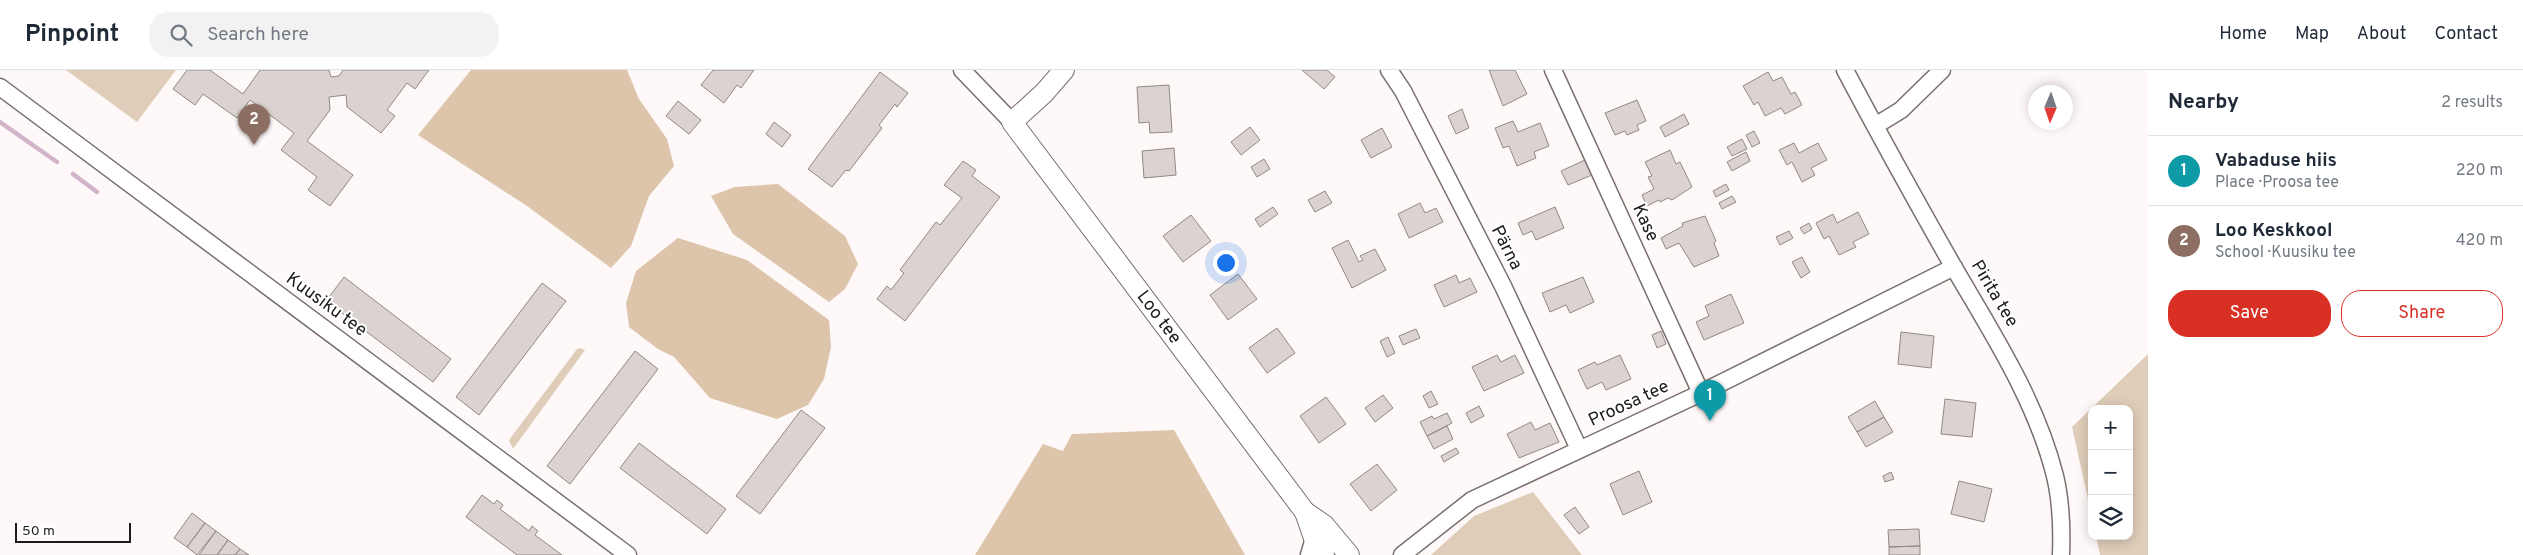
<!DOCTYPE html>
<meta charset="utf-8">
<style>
:root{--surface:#fff;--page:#f2f2f3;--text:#1f2937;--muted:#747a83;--line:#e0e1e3;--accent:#d93025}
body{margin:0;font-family:Overpass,sans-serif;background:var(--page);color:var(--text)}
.controls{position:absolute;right:15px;bottom:15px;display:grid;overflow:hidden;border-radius:10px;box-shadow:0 2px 12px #0003}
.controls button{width:45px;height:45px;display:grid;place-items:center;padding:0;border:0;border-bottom:1px solid var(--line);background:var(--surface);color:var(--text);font:25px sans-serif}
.compass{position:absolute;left:2028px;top:15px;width:45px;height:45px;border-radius:50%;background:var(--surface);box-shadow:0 2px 12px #0003;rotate:182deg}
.scale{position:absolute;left:15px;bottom:12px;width:116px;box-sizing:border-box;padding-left:5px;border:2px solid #1e1b1b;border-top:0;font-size:14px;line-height:18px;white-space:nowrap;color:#1e1b1b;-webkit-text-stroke:4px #fff;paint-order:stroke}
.you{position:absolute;left:1225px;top:192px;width:18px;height:18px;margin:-12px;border:4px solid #fff;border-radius:50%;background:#1a73e8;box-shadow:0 0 0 8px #1a73e833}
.badge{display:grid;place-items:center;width:32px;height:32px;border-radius:50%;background:var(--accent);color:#fff;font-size:16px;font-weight:700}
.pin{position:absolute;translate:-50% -41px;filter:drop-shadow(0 1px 2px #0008)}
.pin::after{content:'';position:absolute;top:26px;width:18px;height:15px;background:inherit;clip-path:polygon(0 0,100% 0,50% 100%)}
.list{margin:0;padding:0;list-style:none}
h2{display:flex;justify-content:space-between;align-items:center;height:65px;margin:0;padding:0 20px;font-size:21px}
h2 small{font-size:16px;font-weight:400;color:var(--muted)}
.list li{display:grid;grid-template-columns:32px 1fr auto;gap:15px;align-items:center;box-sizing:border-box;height:70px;padding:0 20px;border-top:1px solid var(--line)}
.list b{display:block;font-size:19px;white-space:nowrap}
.list p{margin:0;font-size:16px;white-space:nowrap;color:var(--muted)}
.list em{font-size:16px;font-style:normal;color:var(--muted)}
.actions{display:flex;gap:10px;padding:15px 20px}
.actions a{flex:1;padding:11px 0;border:1px solid var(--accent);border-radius:20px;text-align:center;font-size:18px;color:var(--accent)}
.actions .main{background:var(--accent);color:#fff}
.icon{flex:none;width:28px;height:28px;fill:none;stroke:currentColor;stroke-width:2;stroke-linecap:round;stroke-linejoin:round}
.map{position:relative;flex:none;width:2148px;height:485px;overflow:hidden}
header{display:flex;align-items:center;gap:30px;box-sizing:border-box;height:70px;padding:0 25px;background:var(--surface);border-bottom:1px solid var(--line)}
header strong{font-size:24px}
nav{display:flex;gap:28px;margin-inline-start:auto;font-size:18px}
.search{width:350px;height:45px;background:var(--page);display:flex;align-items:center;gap:12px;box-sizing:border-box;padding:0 18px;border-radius:20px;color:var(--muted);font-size:19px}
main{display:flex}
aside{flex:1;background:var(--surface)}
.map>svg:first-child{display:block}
</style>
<header>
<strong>Pinpoint</strong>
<div class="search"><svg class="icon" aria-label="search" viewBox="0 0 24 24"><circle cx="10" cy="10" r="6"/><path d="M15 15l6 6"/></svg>Search here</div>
<nav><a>Home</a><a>Map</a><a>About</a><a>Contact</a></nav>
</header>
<main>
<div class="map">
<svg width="2148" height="485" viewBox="0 0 2148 485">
<rect width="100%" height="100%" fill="#fef8f8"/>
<path fill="#dfcdb9" d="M66,0H176L137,52Z
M580,278L585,280L513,379L509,370L577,279Z
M2148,284V485H2100L2096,466H2129V339H2092V447L2072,357Z
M1533,422L1582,485H1431L1474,446Z"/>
<path fill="#dcc5aa" d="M471,0H627L639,29L667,69L674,96L649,126L631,176L611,198L527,136L418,65Z
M778,114L845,166L858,194L845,219L829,232L733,164L711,126L735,117Z
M678,168L747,190L829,250L831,277L824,309L808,335L777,349L710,328L674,287L658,279L629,257L626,233L636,201Z
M1174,360L1245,485H975L1043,374L1063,381L1072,364Z"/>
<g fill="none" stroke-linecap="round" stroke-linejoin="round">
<path stroke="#d1b4ca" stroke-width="4.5" d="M0,52L57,92
M73,104L97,122"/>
</g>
<path fill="#dbd3cf" stroke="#908985" d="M187,0H210L243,24L260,0H329L331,7L339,6L343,0H429L415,19L407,13L387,40L395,46L381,63L347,37L346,25L329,27L330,40L307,71L353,105L330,136L308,120L317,107L281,80L294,63L250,30L237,48L203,24L195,35L173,19Z
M713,0H754L741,18L737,15L724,33L701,15Z
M1302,0H1327L1335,7L1324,19Z
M1489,0H1515L1527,24L1503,36Z
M880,2L908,23L897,37L895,34L879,55L882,58L849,101L846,100L832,117L808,99Z
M1768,2L1773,11L1782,7L1791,24L1795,22L1802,35L1785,44L1781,38L1765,46L1758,32L1754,35L1743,16Z
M1169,15L1172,62L1150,63L1149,52L1139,53L1137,17Z
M1637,30L1646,51L1637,55L1639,60L1627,65L1625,61L1615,65L1605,43Z
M678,31L701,50L689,64L666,46Z
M1462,39L1469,58L1456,64L1448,46Z
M1684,44L1689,54L1665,67L1660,57Z
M1513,51L1518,62L1540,53L1549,76L1534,82L1536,88L1517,96L1509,76L1503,78L1495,58Z
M774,52L791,65L782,77L766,64Z
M1250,57L1260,70L1241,85L1231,72Z
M1382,58L1392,77L1371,88L1361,70Z
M1754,61L1760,73L1752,77L1746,65Z
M1742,69L1747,79L1732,86L1727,77Z
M1794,73L1799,83L1818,73L1827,90L1811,98L1815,105L1802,112L1792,92L1787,95L1779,80Z
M1174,78L1176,105L1144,108L1142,81Z
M1670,80L1676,94L1680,92L1692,117L1672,130L1668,128L1660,132L1659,130L1647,136L1642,125L1654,119L1648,107L1652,106L1645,92Z
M1746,82L1750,91L1732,101L1727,92Z
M1264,89L1270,99L1257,107L1251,97Z
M1585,90L1592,105L1568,115L1561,101Z
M963,91L976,100L972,106L1000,127L905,251L877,229L887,216L891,220L904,203L900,200L936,152L940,155L962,128L944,115Z
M1726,114L1729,120L1716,127L1713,121Z
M1325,121L1332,133L1315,142L1308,130Z
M1732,126L1736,132L1722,139L1719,133Z
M1420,133L1425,143L1436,138L1443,152L1409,168L1398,144Z
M1273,137L1278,144L1260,157L1255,149Z
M1555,137L1564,158L1536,170L1532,161L1523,165L1518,153Z
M1858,142L1869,164L1853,172L1856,177L1839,185L1829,166L1824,169L1816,153L1833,144L1837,153Z
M1191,145L1211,171L1183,192L1163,166Z
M1705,146L1716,171L1714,173L1719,186L1694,197L1679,173L1666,179L1661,168L1683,156L1682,153Z
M1809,153L1812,159L1804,164L1800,158Z
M1789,161L1793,168L1780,175L1776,167Z
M1348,170L1359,192L1363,190L1360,186L1375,179L1386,200L1352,218L1332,178Z
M1802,187L1810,202L1801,208L1792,192Z
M1238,204L1257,229L1228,250L1210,225Z
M1456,205L1459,213L1470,208L1477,222L1444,237L1434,215Z
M344,207L451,289L433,312L326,231Z
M1583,207L1594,232L1570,243L1566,235L1550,242L1542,223Z
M542,213L566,231L479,345L456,327Z
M1731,224L1744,253L1704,270L1696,252L1709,246L1705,236Z
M1277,258L1295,283L1267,303L1249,278Z
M1416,259L1420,268L1403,275L1399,266Z
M1661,261L1666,274L1657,278L1652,265Z
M1901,262L1934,266L1931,298L1898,294Z
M1388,267L1395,283L1387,287L1380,271Z
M635,281L658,299L570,414L547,396Z
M1497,285L1501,292L1515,285L1524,303L1484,321L1472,297Z
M1620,285L1631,309L1606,320L1602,312L1587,319L1578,300L1595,292L1597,295Z
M1431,321L1438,334L1429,338L1423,326Z
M1383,325L1393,338L1375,352L1365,338Z
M1326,327L1346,354L1319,373L1300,346Z
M1945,329L1976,333L1972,367L1941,364Z
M1875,331L1884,347L1857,362L1848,347Z
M1479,336L1484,346L1471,353L1466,343Z
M801,340L825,358L760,444L736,426Z
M1447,343L1452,353L1427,366L1420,352L1432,346L1434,349Z
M1884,347L1893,362L1866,377L1857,362Z
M1531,352L1535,360L1550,353L1559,372L1519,388L1507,364Z
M1447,356L1453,369L1434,379L1427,366Z
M639,373L726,439L707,464L620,398Z
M1456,378L1459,383L1444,392L1441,386Z
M1377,394L1397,420L1371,441L1350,414Z
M1639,401L1652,432L1623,445L1610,414Z
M1891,402L1894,409L1885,412L1883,406Z
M1959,411L1992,419L1984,452L1951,444Z
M482,425L494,434L497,430L503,435L500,439L529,461L532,456L538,461L535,465L562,485H517L466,447Z
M1575,437L1589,457L1579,464L1564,445Z
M192,443L205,453L187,477L174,468Z
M205,453L216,461L197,485L187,477Z
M1919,459L1920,476L1889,477L1888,460Z
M216,461L228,470L217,485H199Z
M228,470L240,479L235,485H217Z
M1920,476V485H1889V477Z
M240,479L249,485H235Z"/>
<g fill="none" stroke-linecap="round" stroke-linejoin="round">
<g stroke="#78706f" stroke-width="19">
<path id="minor" d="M962,0L1012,52
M1389,0L1403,21L1503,216L1579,379
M1553,0L1701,323
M1845,0C1880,66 1916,131 1953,196C1992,263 2036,330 2055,406C2061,431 2062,459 2061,485
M0,17L628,485
M1875,56L1901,40L1942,0
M1309,485L1314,468
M1402,485L1472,430L1701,323L1954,197"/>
</g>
<g stroke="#78706f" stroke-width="22">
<g id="tertiary">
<path id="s1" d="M1064,0L1044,23L1012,52L1305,442L1324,455L1349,485"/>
<path d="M1305,442L1314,468L1324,485"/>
</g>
</g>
<use href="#minor" stroke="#fff" stroke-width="16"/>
<use href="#tertiary" stroke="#fff" stroke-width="20"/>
</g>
<g text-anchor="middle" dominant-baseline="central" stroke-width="4" stroke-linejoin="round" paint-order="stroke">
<g font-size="18" fill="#1e1b1b" stroke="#fff">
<text transform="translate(1645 153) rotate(65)">Kase</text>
<text transform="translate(1506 178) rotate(63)">Pärna</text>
<text transform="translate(1994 224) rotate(59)">Pirita tee</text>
<text transform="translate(326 235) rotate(36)">Kuusiku tee</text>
<text stroke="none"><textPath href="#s1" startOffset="318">Loo tee</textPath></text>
<text transform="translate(1629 334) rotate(-25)">Proosa tee</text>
</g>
</g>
</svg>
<div class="controls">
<button>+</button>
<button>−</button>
<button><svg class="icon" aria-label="layers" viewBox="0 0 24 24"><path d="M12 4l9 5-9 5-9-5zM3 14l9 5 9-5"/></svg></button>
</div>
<svg class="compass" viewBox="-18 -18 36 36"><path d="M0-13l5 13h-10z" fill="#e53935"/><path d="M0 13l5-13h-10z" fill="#747a83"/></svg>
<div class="scale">50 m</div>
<div class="you"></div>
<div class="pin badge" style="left:1710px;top:351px;background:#0f9aa8">1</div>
<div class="pin badge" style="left:254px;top:75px;background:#8d6e63">2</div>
</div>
<aside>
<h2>Nearby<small>2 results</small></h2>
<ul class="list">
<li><span class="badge" style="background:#0f9aa8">1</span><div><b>Vabaduse hiis</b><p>Place · Proosa tee</p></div><em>220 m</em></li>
<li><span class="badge" style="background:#8d6e63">2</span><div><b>Loo Keskkool</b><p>School · Kuusiku tee</p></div><em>420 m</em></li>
</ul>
<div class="actions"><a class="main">Save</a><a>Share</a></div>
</aside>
</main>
